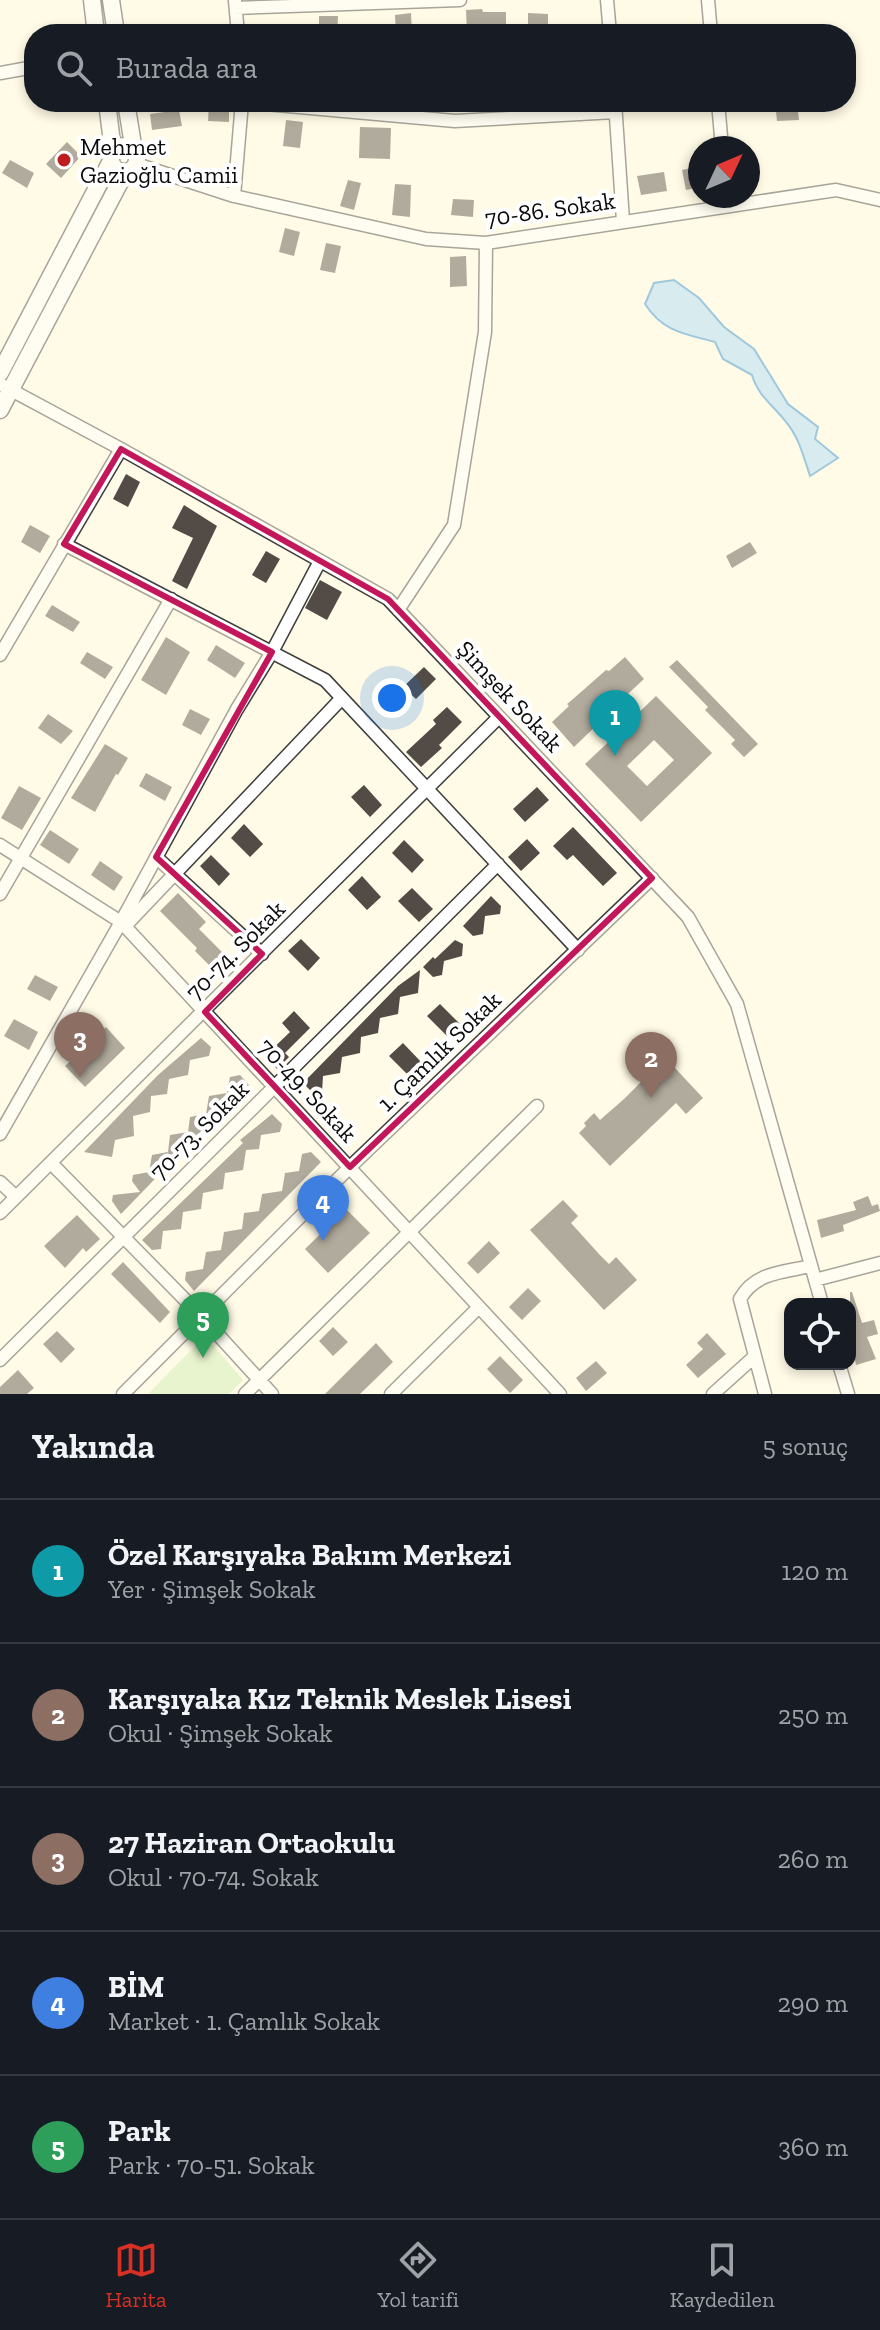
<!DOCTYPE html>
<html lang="tr">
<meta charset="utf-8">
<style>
:root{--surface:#171b24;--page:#242831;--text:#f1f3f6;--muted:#9ea1a6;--line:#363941;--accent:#d93025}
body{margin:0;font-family:"Zilla Slab",serif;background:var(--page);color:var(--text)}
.controls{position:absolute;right:24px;bottom:24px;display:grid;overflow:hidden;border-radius:16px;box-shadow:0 4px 12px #0003}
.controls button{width:72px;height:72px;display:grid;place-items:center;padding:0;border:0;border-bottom:2px solid var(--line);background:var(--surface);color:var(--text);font:40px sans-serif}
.compass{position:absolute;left:688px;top:136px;width:72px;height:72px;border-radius:50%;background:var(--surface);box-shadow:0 4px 12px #0003;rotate:46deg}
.you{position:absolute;left:392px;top:698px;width:28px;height:28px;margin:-20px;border:6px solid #fff;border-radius:50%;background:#1a73e8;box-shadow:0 0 0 12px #1a73e833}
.badge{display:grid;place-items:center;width:52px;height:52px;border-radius:50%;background:var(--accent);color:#fff;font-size:26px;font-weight:700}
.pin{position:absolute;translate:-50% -66px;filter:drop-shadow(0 2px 4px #0008)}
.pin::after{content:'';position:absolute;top:42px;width:28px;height:24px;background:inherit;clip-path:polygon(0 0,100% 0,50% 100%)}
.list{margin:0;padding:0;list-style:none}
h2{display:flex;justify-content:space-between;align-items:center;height:104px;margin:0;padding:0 32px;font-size:34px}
h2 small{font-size:26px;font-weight:400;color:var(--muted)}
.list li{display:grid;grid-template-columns:52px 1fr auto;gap:24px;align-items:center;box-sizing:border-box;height:144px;padding:0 32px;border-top:2px solid var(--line)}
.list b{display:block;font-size:30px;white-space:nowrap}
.list p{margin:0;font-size:26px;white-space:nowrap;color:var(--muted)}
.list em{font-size:26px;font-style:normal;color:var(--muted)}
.icon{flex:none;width:44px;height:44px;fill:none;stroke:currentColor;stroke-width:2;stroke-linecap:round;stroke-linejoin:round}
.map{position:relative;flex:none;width:880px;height:1394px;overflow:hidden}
.search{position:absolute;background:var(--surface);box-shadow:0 4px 12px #0003;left:24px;right:24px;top:24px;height:88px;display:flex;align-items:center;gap:20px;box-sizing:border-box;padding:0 28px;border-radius:32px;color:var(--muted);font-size:30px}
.sheet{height:824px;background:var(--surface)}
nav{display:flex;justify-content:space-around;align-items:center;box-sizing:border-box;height:112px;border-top:2px solid var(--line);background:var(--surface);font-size:22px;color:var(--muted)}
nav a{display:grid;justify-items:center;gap:4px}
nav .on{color:var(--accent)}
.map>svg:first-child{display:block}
</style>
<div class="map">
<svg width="880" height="1394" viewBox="0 0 880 1394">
<rect width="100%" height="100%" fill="#fffbe6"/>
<path fill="#cceaaf" d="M205,1336L243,1380L229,1394H148Z"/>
<path fill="#a8d8f9" stroke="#2c8bd3" stroke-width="2" d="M674,280L699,298L724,327L754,349L788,404L818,427L815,439L838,458L810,476C804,458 799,437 786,422C773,405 758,396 752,375L723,359L715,342C685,334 663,332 645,304L654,283Z"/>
<path fill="#524b46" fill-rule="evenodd" d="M482,9L483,12H506V34H467L466,10Z
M411,13L412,34H396L395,15Z
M528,13L548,14V34H528Z
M319,16H338L337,34H319Z
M209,102H229V122L208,121Z
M775,102H797L799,120L777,121Z
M179,110L182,126L152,130L150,114Z
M286,120L303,122L300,148L283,146Z
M360,127L391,128L390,159L359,158Z
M67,142L81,156L61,178L46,164Z
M10,160L34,173L27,188L2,173Z
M700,166V187L686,190L682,170Z
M664,172L667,191L641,195L637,176Z
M348,180L361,183L354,210L340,206Z
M395,184L411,185L410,217L392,215Z
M453,199L474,200L473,217L451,215Z
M285,228L300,232L294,256L279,252Z
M326,243L341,246L335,273L320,270Z
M466,256L467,286L450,287V257Z
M126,474L140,482L128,507L113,499Z
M184,505L217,526L187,589L172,581L193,538L172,528Z
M30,525L50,536L40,553L21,542Z
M750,542L757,553L732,568L726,556Z
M266,551L280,559L266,583L252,575Z
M320,580L342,592L327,620L305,608Z
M52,605L80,622L73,632L45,616Z
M166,637L190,652L166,695L141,680Z
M216,645L245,663L235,678L207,660Z
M87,652L113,667L105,679L80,663Z
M625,657L644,679L617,704L632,719L656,696L712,753L641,822L585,764L618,733L600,722L574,747L552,722L569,706L567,704L573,699L606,670L609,671ZM654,740L674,760L647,786L627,766Z
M677,660L758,744L744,757L731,744L735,740L705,710L708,707L669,667Z
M424,667L436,679L416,699L403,687Z
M447,707L462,722L439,745L442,748L421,767L406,752L436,724L433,720Z
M190,709L210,719L201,735L182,725Z
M48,714L73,731L61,744L38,728Z
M105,744L128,758L118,775L116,774L95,812L71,798Z
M146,773L172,787L165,801L139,786Z
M364,785L382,805L370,817L351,797Z
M19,786L41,798L22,830L1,818Z
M537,787L549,800L525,822L513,809Z
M244,824L263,844L250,857L231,838Z
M573,827L617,873L603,886L573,855L567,860L553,846Z
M50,830L79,849L69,864L40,845Z
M527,839L540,853L521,871L508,857Z
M404,840L424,860L412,873L392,853Z
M211,855L230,874L219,886L200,866Z
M100,861L123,877L114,891L91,875Z
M362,876L381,897L367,910L348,890Z
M412,888L433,909L419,922L398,901Z
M178,893L206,922L199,929L227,957L215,971L195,951L197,948L160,911Z
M491,896L501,906L500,914L485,916L483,934L473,936L463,926Z
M301,939L320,958L308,971L288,951Z
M455,940L463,944L462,956L444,961L442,975L433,977L423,967L433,957L435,959Z
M420,970L418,993L400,997L398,1014L380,1018L378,1033L361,1037L360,1053L342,1057L340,1073L323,1076L322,1092L313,1093L303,1083L398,986Z
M35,975L58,987L50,1001L27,989Z
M440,1004L460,1024L448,1037L427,1016Z
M294,1011L310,1028L285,1053L289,1057L277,1069L265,1056L290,1032L282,1023Z
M14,1019L38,1032L29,1050L4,1036Z
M106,1027L125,1048L85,1087L65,1066Z
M201,1038L211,1047L209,1056L190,1060L188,1075L169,1079L167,1094L151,1096L150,1112L133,1116L134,1136L115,1140L112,1157L84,1152L158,1075Z
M403,1043L423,1064L410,1077L389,1056Z
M662,1054L703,1098L686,1114L676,1103L610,1166L579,1133L586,1126L584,1123L594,1113L600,1120L624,1099L644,1079L638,1071L648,1061L652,1064Z
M240,1075L249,1085L208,1124L121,1214L112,1201L113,1195L140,1192L132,1181L133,1175L149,1172L152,1155L168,1152L170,1135L188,1132L190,1117L206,1114L209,1096L227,1093L230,1077Z
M272,1114L282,1124L280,1132L261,1135L259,1149L246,1150L243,1170L225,1173L223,1189L203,1193L201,1209L183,1212L181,1229L163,1231L161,1249L152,1250L142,1240L243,1143L240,1140Z
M311,1152L321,1162L194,1291L185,1280L186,1272L203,1269L206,1252L221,1250L224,1232L242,1229L244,1213L259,1211L262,1194L282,1191L285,1173L299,1171L302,1154Z
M868,1196L872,1206L878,1204L880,1211L843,1225L844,1231L821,1238L817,1220L856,1210L853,1202Z
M563,1200L578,1216L571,1223L599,1254L609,1264L616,1257L637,1280L604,1310L530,1230Z
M346,1209L370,1233L328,1273L305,1249Z
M77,1215L100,1239L86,1252L83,1248L65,1268L44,1246Z
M489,1241L500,1253L478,1274L467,1263Z
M123,1262L170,1312L160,1323L111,1274Z
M528,1288L541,1301L522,1320L509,1307Z
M850,1292H852L862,1323L874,1320L878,1334L867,1337L876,1359L856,1365L850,1335Z
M333,1327L348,1342L333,1356L319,1341Z
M57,1331L75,1349L61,1363L43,1344Z
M707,1333L726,1354L698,1378L686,1365L703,1349L697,1343Z
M376,1343L393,1362L360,1394H325Z
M500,1356L523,1380L510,1393L487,1369Z
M596,1361L607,1373L586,1391L576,1378Z
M18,1370L34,1388L27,1394H0V1387Z"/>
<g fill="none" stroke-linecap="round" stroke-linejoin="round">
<g stroke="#3d3d3d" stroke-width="15">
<path id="minor" d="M607,0L610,34
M708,0L711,34
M235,1L238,34
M236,8L460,0
M0,73L34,67
M244,102L455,121L615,112
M615,102L623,221
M718,102L722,148
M136,164L234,196L426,239L486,243L836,190L880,200
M234,196L242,102
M0,384L121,449L388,599L688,917L737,1004L822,1304
M64,544L325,680L578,950
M398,610L454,525L485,332L486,243
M0,655L121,449
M0,845L121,922L560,1394
M156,857L262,954
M0,894L171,599
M125,926L342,698
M0,1134L121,922L237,709L272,652L320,561
M51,1163L201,1316L272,1394
M0,1182L16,1197
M0,1213L499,717
M815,1280L880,1263
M0,1360L498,864
M839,1364L848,1394
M123,1394L350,1167L652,878
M245,1394L537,1106
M391,1394L479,1307
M713,1394L754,1357
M765,1394L740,1299C755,1272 784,1272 811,1266"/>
</g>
<g stroke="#3d3d3d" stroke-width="19">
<path id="tertiary" d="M92,0L96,34
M111,0L116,34
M107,102L113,151
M126,102L134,151
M111 159a13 13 0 1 1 26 0a13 13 0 1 1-26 0Z
M0,373L111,161
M0,410L120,182L129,172"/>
</g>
<use href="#minor" stroke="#fff" stroke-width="12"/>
<use href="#tertiary" stroke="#fff" stroke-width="16"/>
</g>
<path d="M0 0H880V1394H0ZM121,449L388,599L652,878L350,1167L205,1012L262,954L156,857L272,652L64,544Z" fill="#fffbe6" fill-opacity=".55" fill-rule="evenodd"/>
<path fill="none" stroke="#c2185b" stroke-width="6" stroke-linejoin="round" d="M121,449L388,599L652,878L350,1167L205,1012L262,954L156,857L272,652L64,544Z"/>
<circle fill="#be1d20" stroke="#fff" stroke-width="3" cx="64" cy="160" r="8"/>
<g text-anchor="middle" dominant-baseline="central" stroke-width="8" stroke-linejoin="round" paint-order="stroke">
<g font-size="24" fill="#0a0a0a" stroke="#fff" text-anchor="start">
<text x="80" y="146">Mehmet<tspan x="80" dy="28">Gazioğlu Camii</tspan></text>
</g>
<g font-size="24" fill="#0a0a0a" stroke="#fff">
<text transform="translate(550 209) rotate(-8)">70-86. Sokak</text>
<text transform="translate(510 696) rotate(47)">Şimşek Sokak</text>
<text transform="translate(235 950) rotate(-45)">70-74. Sokak</text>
<text transform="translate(439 1051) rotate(-44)">1. Çamlık Sokak</text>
<text transform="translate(308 1090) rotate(47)">70-49. Sokak</text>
<text transform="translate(199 1130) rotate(-45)">70-73. Sokak</text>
</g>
</g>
</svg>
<div class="controls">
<button><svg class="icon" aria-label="locate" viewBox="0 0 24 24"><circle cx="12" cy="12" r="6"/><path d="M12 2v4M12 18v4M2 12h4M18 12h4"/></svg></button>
</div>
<svg class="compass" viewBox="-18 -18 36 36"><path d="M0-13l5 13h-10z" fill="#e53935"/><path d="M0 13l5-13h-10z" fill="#9ea1a6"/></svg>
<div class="you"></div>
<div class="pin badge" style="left:615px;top:756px;background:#0f9aa8">1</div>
<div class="pin badge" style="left:651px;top:1098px;background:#8d6e63">2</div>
<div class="pin badge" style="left:80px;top:1078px;background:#8d6e63">3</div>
<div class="pin badge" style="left:323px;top:1241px;background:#3f7fe0">4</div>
<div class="pin badge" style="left:203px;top:1358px;background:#2e9e5b">5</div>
<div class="search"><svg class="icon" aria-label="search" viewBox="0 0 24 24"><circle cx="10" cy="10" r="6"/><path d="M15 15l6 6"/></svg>Burada ara</div>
</div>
<section class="sheet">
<h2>Yakında<small>5 sonuç</small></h2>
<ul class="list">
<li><span class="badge" style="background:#0f9aa8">1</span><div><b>Özel Karşıyaka Bakım Merkezi</b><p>Yer · Şimşek Sokak</p></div><em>120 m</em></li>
<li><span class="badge" style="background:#8d6e63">2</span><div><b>Karşıyaka Kız Teknik Meslek Lisesi</b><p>Okul · Şimşek Sokak</p></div><em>250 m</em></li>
<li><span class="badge" style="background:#8d6e63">3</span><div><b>27 Haziran Ortaokulu</b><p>Okul · 70-74. Sokak</p></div><em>260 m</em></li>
<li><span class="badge" style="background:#3f7fe0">4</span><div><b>BİM</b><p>Market · 1. Çamlık Sokak</p></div><em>290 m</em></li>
<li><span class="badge" style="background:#2e9e5b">5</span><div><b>Park</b><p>Park · 70-51. Sokak</p></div><em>360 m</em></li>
</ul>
</section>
<nav>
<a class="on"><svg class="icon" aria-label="map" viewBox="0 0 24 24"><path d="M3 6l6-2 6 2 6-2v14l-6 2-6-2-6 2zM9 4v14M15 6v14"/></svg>Harita</a>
<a><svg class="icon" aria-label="directions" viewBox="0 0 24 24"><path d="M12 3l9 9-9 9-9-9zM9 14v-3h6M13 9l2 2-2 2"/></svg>Yol tarifi</a>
<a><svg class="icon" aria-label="saved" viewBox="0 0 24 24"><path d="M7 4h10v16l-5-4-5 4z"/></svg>Kaydedilen</a>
</nav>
